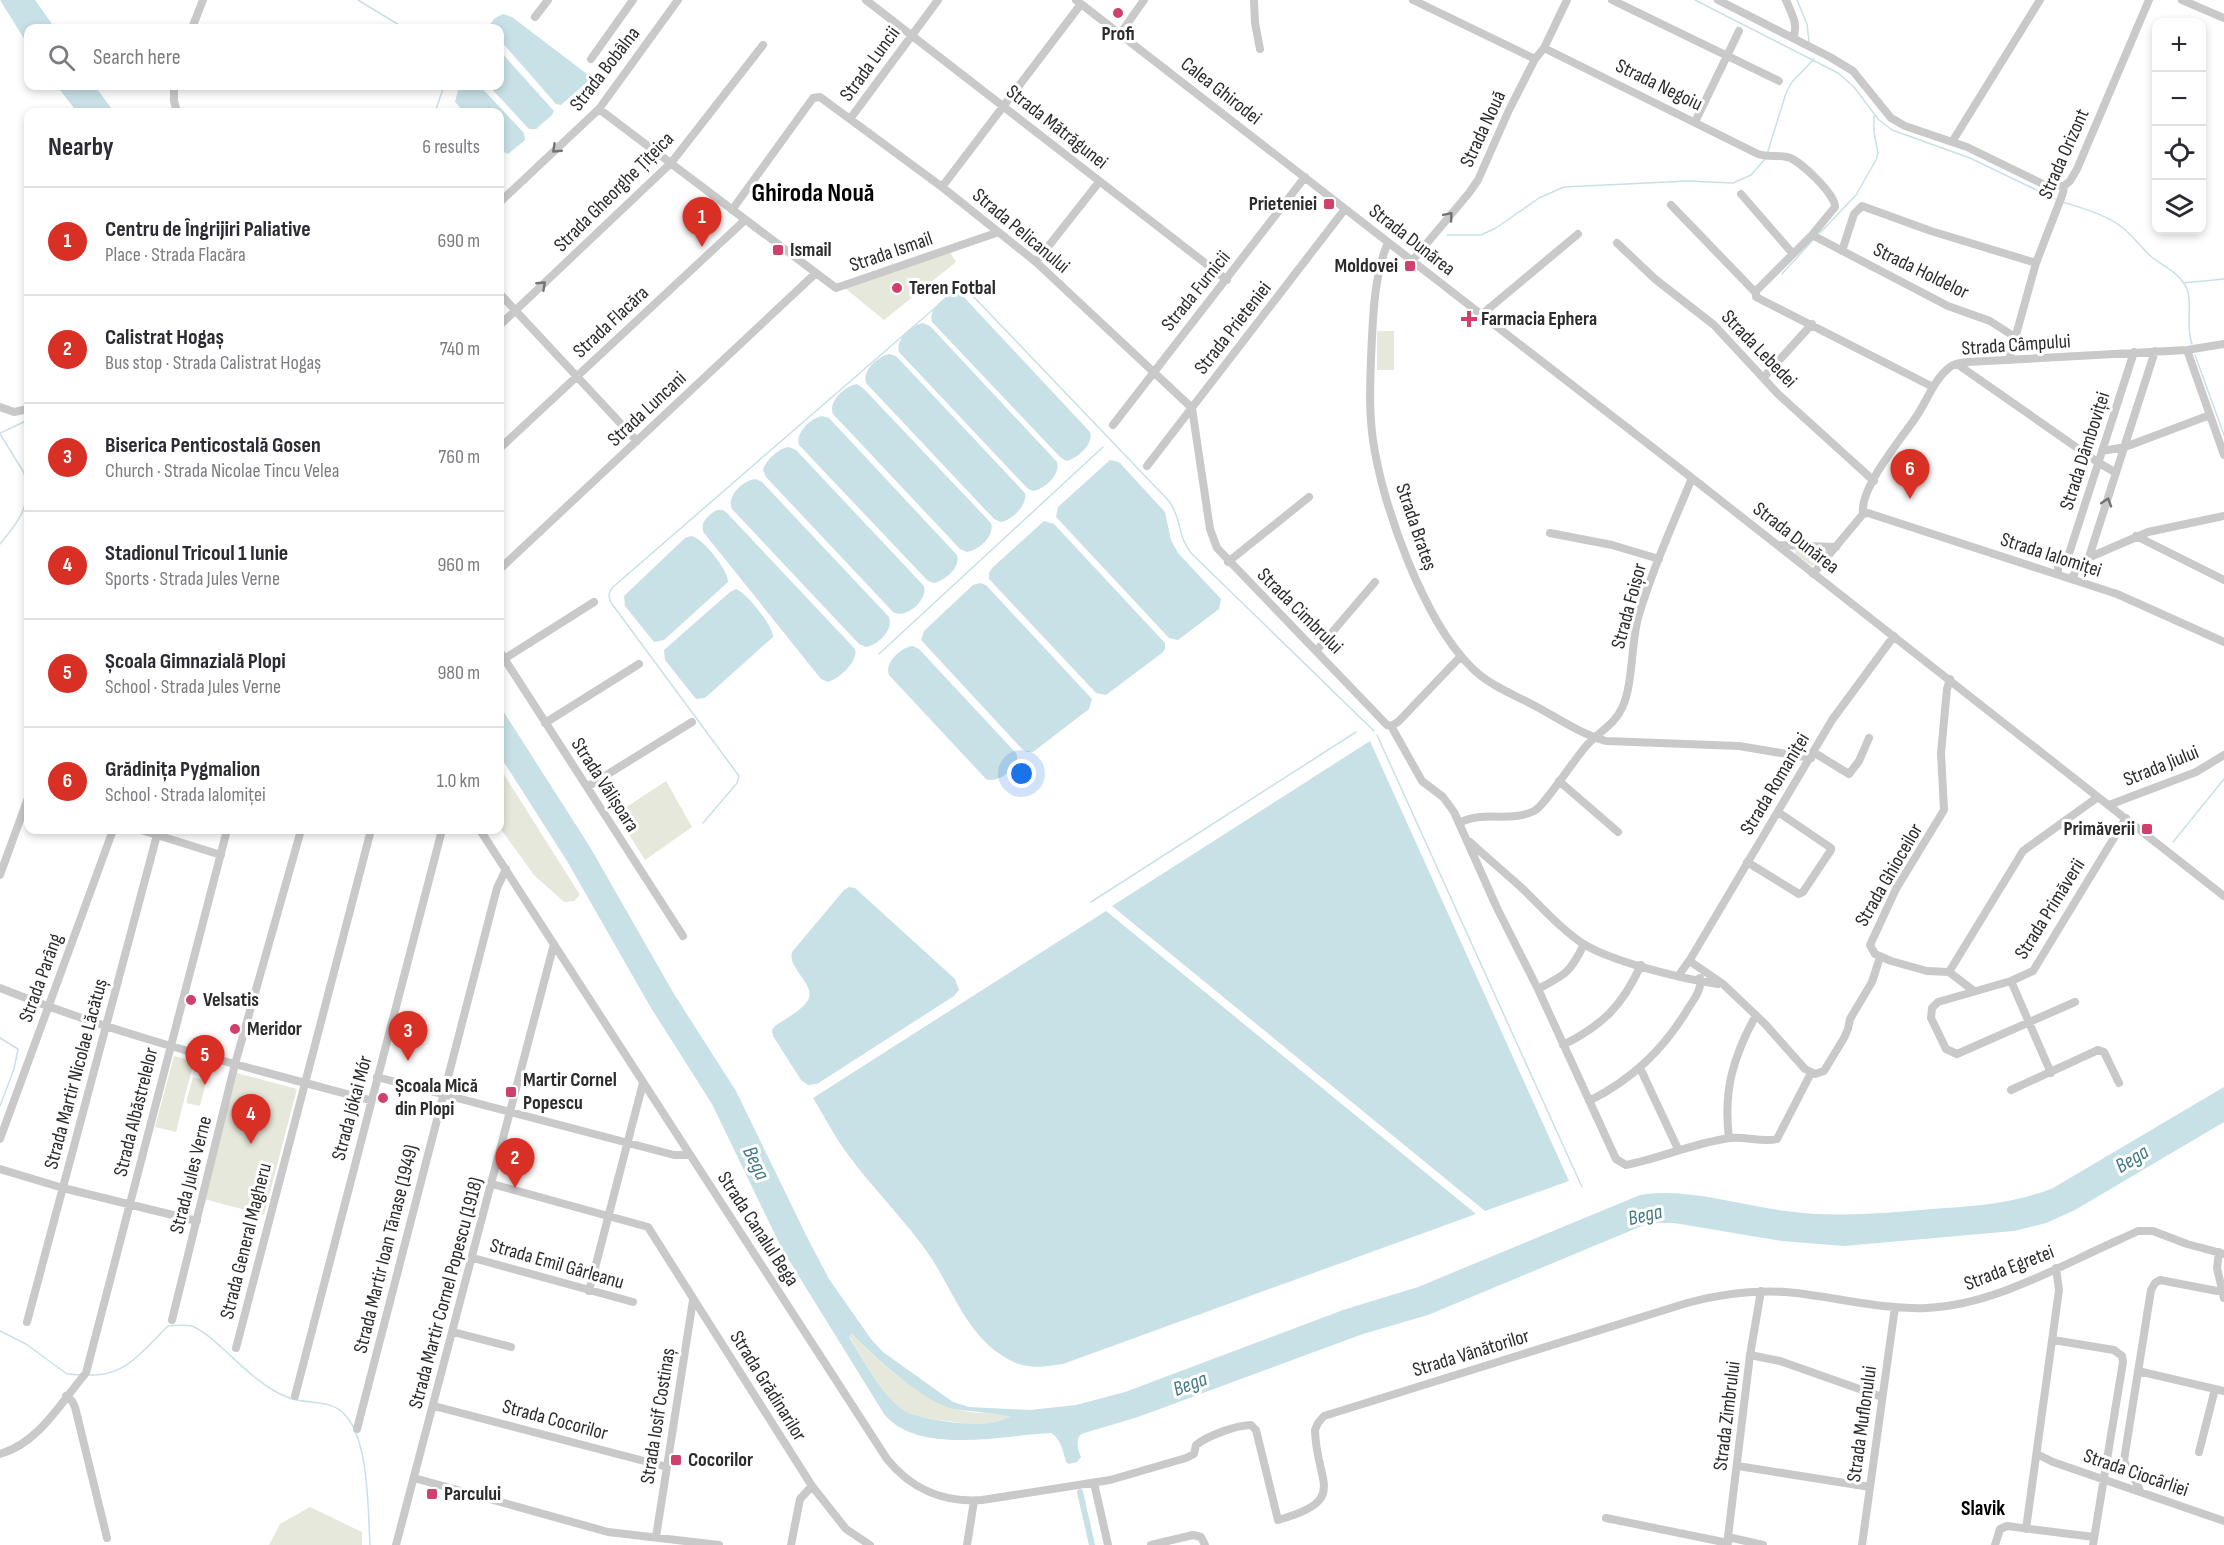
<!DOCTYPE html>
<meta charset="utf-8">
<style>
:root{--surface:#fff;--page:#f2f2f3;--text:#2b2b33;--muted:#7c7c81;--line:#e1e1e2;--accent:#d93025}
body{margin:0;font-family:"Sofia Sans Condensed",sans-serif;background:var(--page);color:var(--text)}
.controls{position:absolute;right:18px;top:18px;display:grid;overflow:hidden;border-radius:12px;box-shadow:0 3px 9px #0003}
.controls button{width:54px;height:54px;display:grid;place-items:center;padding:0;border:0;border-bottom:2px solid var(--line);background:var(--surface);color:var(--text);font:30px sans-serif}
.you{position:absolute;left:1022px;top:774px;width:21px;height:21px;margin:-15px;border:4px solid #fff;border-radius:50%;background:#1a73e8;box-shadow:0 0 0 9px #1a73e833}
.badge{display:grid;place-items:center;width:39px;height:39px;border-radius:50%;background:var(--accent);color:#fff;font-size:20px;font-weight:700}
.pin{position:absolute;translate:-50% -50px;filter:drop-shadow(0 2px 3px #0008)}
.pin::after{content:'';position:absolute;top:32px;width:21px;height:18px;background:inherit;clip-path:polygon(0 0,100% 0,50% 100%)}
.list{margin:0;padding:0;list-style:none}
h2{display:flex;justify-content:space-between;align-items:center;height:78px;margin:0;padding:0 24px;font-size:26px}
h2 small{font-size:20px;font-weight:400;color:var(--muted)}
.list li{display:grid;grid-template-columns:39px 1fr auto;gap:18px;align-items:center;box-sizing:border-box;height:108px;padding:0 24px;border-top:2px solid var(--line)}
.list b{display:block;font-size:22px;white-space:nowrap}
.list p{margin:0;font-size:20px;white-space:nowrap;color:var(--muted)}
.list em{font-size:20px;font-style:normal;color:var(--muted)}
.icon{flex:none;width:33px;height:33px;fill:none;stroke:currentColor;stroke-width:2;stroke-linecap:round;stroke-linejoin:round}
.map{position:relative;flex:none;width:2224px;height:1545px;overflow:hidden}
.search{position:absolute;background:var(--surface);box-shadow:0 3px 9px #0003;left:24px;top:24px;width:480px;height:66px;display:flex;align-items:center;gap:15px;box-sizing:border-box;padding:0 21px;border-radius:12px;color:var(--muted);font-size:22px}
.panel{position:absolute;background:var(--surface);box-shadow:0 3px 9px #0003;left:24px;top:108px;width:480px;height:726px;border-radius:12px}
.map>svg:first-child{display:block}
</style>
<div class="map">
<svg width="2224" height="1545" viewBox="0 0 2224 1545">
<rect width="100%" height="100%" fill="#fff"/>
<path fill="#e5e8da" d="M950,252L956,262L884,320L845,288Z
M1377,331H1394V370H1377Z
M1796,549L1826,550L1827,552L1819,564L1812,566L1795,554Z
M500,768L580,895L574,901L564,902L534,875L500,828Z
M666,781L692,827L645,860L616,814Z
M174,1056L194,1061L176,1132L155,1127Z
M237,1073L297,1089L264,1215L204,1199Z
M193,1077L206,1081L200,1106L186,1103Z
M852,1334C876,1360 921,1400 956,1409C972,1414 989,1413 1006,1414L1010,1417C992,1425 974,1425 955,1422C940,1420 923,1419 909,1413C884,1401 864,1360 849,1336Z
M310,1507L362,1532V1545H269L280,1524Z"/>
<path fill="#c8e1e6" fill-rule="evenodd" d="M0,0H35L55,28H28V45Z
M503,14L512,17L587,74L589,79L587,82L561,105L556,104L500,40V28L488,27L495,18Z
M500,51L554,111L552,115L536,129H529L489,86H500Z
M57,86H95L114,112H77Z
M459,86H480L524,133L525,140L508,154L500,150V112H464L455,102Z
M955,293L962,295L1090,432C1094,444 1078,458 1066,461L1060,457L932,322C928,310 944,296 955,293Z
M923,323L930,326L1057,462C1061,474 1045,489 1033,491L1027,488L899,352C895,340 911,325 923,323Z
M889,354L896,356L1025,493C1028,505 1012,520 1001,522L994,519L866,383C862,371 877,357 889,354Z
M857,384L863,388L991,523C995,536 979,550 967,552L960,549L833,414C828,401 845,386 857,384Z
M822,416L829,418L957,555C961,567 945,581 933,583L927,580L799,445C795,433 811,418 822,416Z
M789,447L796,450L924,586C928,600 906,620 893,612L766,477L763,470C766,460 779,448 789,447Z
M1110,460L1119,462L1165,512L1171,540L1178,553L1221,599L1219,609L1178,640L1169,638L1056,517L1058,507Z
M756,479L762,482L889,617C894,630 878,645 866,647L859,644L732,509C726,496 743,480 756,479Z
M717,510H723L727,513L855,649C859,661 839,679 828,682L821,679L704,533C699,523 708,515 717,510Z
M1044,521L1054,524L1165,643V649L1162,653L1106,695L1096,693L989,579V573L992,568Z
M691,536C702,537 729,571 728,582L664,640L654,642L625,606L624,596L685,538Z
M980,583L986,585L1092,699L1089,709L1033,752H1027L1022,749L921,640L924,631L973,585Z
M736,589C746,592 774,627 773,637L705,698L696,699L665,660L664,650L730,592Z
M913,646L919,649L1016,753C1022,766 999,784 986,779L889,675C884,663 901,647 913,646Z
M500,706L590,847L674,994L736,1091L807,1237L829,1279L871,1339L883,1352L953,1402L969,1407L1030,1410L1076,1405L1125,1392L1343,1310L1418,1287L1640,1195C1686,1187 1739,1205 1785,1211C1835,1218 1883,1213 1932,1209C1974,1206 2014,1204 2053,1188L2224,1087V1122L2075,1210L2046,1223L2014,1231L1844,1246L1781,1241L1674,1223H1658L1642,1226L1428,1315L1363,1334L1138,1417L1081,1434C1075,1440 1078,1450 1081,1457L1077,1462L1069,1464L1066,1462C1063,1451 1061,1439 1051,1433C1004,1435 918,1456 884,1414L782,1249L712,1104L651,1008L567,861L500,756ZM852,1334C874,1357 917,1396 947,1407C961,1412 1005,1413 1010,1417C989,1426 971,1424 950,1422C936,1420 922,1418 909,1413C884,1401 864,1360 849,1337Z
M1370,741L1569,1181L1485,1211L1112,906Z
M849,887L855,888L955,979L959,990L954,996L817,1084L808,1085L801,1080L773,1036L772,1030L775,1026C785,1019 799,1012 806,1003C820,986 787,970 792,952L844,890Z
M1106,911L1476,1214L1063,1364C1042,1367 1025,1370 1006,1358C963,1333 951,1282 922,1245C899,1214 872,1187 849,1156C835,1138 825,1117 813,1098Z"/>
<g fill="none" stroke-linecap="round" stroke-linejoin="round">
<path stroke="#c8e1e6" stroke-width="1.5" d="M358,0L404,28
M1695,0L1838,73L1854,87L1878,119L1892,130L1970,158L2055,199
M1797,0L1807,24L1809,42
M435,112L444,86
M1768,151L1786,93L1792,82L1814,59
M2063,202C2084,209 2105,214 2123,228C2134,237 2142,249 2153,258C2165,267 2181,274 2187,289C2193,305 2185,325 2192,344
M1820,233L1856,195L1876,160L1878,153L1874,132V116
M1447,235H1481L1496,228L1539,198L1564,187L1688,181L1733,183L1751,175L1765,159
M1782,274L1813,240
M2183,283L2224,279
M951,294L961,288L971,294L1169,501C1182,518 1177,537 1192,554L1374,731
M2195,355L2224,435
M0,433L28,420
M0,434L23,471L28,485
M0,544C13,528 26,513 28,491
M879,654L1103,447
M1377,735L1582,1187
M703,823L737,783L739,776L612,604C608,597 608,593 613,587L936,307
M2173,842L2224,779
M1091,902L1356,732
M0,1038L18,1049L14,1069L0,1106
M0,1331L26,1344L67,1374L81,1375
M89,1375C126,1377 144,1349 168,1326C175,1326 185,1324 191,1326C202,1329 213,1340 221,1347C241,1365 262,1387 287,1397C307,1406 330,1397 346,1416C369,1442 368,1511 370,1545"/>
<path stroke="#c8e1e6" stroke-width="6" d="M1080,1492L1092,1545"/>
<path stroke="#c9c9c9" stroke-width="8" d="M866,0L1227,280
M1076,0L1692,478L2224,896
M1254,0L1255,23L1260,49
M1413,0L1535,59
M1612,0L1779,81
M1718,0L1830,57L1853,71L1891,118L1905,126L1967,147L2045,185L2064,186
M1786,0C1791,13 1799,24 1793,38
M2182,0L2224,18
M535,17L548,0
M192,28L203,0
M1120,34L1144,0
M1544,48L1758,154C1767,157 1777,155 1787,157C1799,159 1836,195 1835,207L1812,235L1756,291V297L1933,387
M591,59L633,0
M174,86V101L177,112
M599,109L836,288L999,232
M850,119L938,0
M1695,122L1739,31
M1952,142L2040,0
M942,187L1081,4
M1741,194L1793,254
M500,202L599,109L678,0
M1671,205L1756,293
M732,210L813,98L820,97L942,187L1036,262L1192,408L1210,529L1217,548L1387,725L1391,726L1398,722L1461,656
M1812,235L1948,306L1990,321L2015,337
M1388,242C1373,279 1373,320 1371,358C1370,386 1369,413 1373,440C1382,505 1424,621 1471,667C1488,685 1515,695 1537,707C1559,719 1581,734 1606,741L1739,746L1811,758
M1617,243L1655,279L1714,325L1778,394L1874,481
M1842,251L1854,214L1862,206L1931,231L2036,263
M1412,261L1469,193L1478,180L1509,110L1535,59L1544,48L1567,0
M1036,262L1099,182
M500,294L637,441
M1481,315L1578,234
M500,325L671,163L763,45
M2187,350L2224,455
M2009,360L2036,263L2063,193L2064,186L2070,181L2077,169L2149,0
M1957,364L2096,461L2116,473
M1763,378L1812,324
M0,407L14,412L28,409
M1113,425L1305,177
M500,448L745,220
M2102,451L2125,447L2210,415
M1147,466L1345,209
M1863,514L1868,513L2117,594L2224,642
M1550,533L1612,545L1659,559
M2136,536L2224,580
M1778,545L1836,547
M2089,557L2155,351
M2067,560L2134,352
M1228,562L1309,497
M2074,564L2148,532L2224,516
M500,569L816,273
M1813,574L1863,514C1859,488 1902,438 1916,417C1927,401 1934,379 1950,367C1955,363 1962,363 1968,362L2187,350L2224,344
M2058,574V565L2062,561H2071L2076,569L2074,575L2070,578
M1317,650L1375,582
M500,652L683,936
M504,659L594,602
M1950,679L1947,689L1941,753L1944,810L1896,889L1870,945L1875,954L1891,961L1927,971L1949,972L1974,991
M545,723L639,664
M1391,726L1422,781L1443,797L1454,812L1497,908L1538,989L1616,1159L1626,1165C1661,1158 1694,1143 1730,1138C1746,1136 1763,1143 1777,1139L1811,1073
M1813,752L1849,774L1859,761L1869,738
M1559,781L1618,832
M587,787L692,722
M2109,805L2196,772L2224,755
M1459,823C1483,810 1510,823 1534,811C1544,807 1576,756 1588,744C1599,732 1615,724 1622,708C1633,686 1631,644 1638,618C1652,570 1673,524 1692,478
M141,830L221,855
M480,830L887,1459C911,1489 944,1503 982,1500L1110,1480L1186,1458L1194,1454L1196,1445C1207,1436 1237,1425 1251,1425L1256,1430L1278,1520C1350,1500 1316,1483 1315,1430L1318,1423L1324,1416L1687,1303C1719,1294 1753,1290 1786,1292C1833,1296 1879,1310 1927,1308C1995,1305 2061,1265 2123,1238L2138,1231H2153L2187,1244L2224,1254
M1470,842C1488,859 1507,874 1525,891C1542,908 1559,927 1579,941C1607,961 1683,979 1718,984
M1747,862L1799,894L1803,892L1831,850V848L1778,812
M0,875L28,798
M1880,957L1872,982L1850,1019L1848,1029L1844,1038L1824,1071L1815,1074L1805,1069L1765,1024L1723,984L1691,962V958L1832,720L1894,636
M1949,972L2023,851L2098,797
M1679,975L1691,958
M2011,981L2051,1073
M0,988C120,1036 245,1067 370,1100
M1538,989C1565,975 1571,972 1584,944
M2075,1002L1957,1054L1946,1049L1931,1018L1932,1008L1938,1002L2011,981L2033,971L2126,818
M1563,1045C1603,1025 1622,1006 1641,965
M1640,1068L1678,1149
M377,1077L674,1155H689
M2011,1090L2098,1050L2104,1052L2119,1083
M1589,1101C1633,1079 1664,1049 1689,1007C1695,998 1702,989 1700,978
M1729,1138C1723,1091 1733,1057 1756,1015
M0,1139L113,830
M0,1169L63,1188L197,1221
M492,1184L648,1227L812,1486L846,1529L870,1545
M2219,1252L2217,1268L2224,1298
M473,1258L633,1302
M589,1291L643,1083
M172,1320L235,1064L301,830
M27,1322L157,835
M453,1332L511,1347
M2053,1340L2114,1350L2122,1356L2123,1362L2093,1545
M236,1348L371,830
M1750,1355L1780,1361L1882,1397
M2138,1371L2224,1391
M66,1396L72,1401L75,1407L107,1538
M295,1396L442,830
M434,1406L667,1467
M357,1429L497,888L506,869
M2199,1452L2215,1389
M0,1454C39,1443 61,1402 86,1373L227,830
M2037,1454L2053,1462L2224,1521
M1738,1466L1870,1487
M414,1478L608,1532L719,1545
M1094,1483L1108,1545
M2140,1491C2137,1479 2127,1472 2124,1460L2151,1290L2155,1283L2160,1280L2217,1291L2222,1290
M1606,1518L1728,1543
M2026,1529L2059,1290L2056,1268
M656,1537L693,1300
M1728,1537L1763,1545
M396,1545L554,944
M791,1545L800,1499L812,1486
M967,1545L974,1501
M1151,1545L1193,1535L1201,1537L1205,1545
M1727,1545L1750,1355L1761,1291
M1862,1545L1895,1307
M1995,1545L2000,1529L2007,1526L2094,1537"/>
</g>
<defs><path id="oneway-chevron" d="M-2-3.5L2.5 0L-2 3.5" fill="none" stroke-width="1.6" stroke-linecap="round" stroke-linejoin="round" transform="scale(1.5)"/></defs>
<g stroke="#737373">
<use href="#oneway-chevron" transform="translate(556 149) rotate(137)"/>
<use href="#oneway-chevron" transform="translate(1449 216) rotate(-50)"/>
<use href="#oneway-chevron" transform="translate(542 285) rotate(-43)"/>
<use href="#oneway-chevron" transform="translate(2107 502) rotate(-72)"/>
</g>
<g fill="#d0406d" stroke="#fff" stroke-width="2">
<circle cx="1118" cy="13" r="6"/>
<rect x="1323" y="198" width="12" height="12" rx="3"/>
<rect x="772" y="244" width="12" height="12" rx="3"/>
<rect x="1404" y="260" width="12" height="12" rx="3"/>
<circle cx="897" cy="288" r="6"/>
<path d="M1466 310h6v6h6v6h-6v6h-6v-6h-6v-6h6z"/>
<rect x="2141" y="823" width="12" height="12" rx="3"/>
<circle cx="191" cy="1000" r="6"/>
<circle cx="235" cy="1029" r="6"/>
<rect x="505" y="1086" width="12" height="12" rx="3"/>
<circle cx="383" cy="1098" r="6"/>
<rect x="670" y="1454" width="12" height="12" rx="3"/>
<rect x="426" y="1488" width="12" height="12" rx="3"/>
</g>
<g text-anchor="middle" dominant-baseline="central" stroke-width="6" stroke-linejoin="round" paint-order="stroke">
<g font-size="20" font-weight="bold" fill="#2c2c2c" stroke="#fff" text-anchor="start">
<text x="1118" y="34" text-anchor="middle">Profi</text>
<text x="1317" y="204" text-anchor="end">Prieteniei</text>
<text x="790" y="250">Ismail</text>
<text x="1398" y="266" text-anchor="end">Moldovei</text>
<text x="909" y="288">Teren Fotbal</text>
<text x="1481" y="319">Farmacia Ephera</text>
<text x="2135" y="829" text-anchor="end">Primăverii</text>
<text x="203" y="1000">Velsatis</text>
<text x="247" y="1029">Meridor</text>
<text x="523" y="1080">Martir Cornel<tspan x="523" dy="23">Popescu</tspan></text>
<text x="395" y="1086">Școala Mică<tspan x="395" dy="23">din Plopi</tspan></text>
<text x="688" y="1460">Cocorilor</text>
<text x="444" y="1494">Parcului</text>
</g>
<g font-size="20" fill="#2c2c2c" stroke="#fff">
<text transform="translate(870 64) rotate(-54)">Strada Luncii</text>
<text transform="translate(605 69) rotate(-52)">Strada Bobâlna</text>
<text transform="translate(1659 85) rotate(26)">Strada Negoiu</text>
<text transform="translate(1221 91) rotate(38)">Calea Ghirodei</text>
<text transform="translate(1057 127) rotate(38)">Strada Mătrăgunei</text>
<text transform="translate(1483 129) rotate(-65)">Strada Nouă</text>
<text transform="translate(2064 154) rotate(-66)">Strada Orizont</text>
<text transform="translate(614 192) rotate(-45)">Strada Gheorghe Țițeica</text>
<text transform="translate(1021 231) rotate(40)">Strada Pelicanului</text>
<text transform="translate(1412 240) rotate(38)">Strada Dunărea</text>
<text transform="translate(891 252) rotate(-19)">Strada Ismail</text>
<text transform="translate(1921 271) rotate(26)">Strada Holdelor</text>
<text transform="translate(1196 291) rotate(-51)">Strada Furnicii</text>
<text transform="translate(611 322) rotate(-43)">Strada Flacăra</text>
<text transform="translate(1233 328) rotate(-52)">Strada Prieteniei</text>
<text transform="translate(2016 345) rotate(-4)">Strada Câmpului</text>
<text transform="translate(1759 349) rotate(46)">Strada Lebedei</text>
<text transform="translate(647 409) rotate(-43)">Strada Luncani</text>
<text transform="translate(2085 451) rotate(-72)">Strada Dâmboviței</text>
<text transform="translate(1416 527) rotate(71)">Strada Brateș</text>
<text transform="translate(1796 538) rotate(38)">Strada Dunărea</text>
<text transform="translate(2051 555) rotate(18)">Strada Ialomiței</text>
<text transform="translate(1629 606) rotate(-75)">Strada Foișor</text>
<text transform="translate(1300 611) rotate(45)">Strada Cimbrului</text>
<text transform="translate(2161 766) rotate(-22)">Strada Jiului</text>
<text transform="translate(1775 784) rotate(-59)">Strada Romaniței</text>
<text transform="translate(605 785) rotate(57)">Strada Vălișoara</text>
<text transform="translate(1889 875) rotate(-60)">Strada Ghioceilor</text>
<text transform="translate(2050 909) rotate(-58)">Strada Primăverii</text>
<text transform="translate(41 978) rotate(-70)">Strada Parâng</text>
<text transform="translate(76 1074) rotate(-75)">Strada Martir Nicolae Lăcătuș</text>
<text transform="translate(352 1108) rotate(-75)">Strada Jókai Mór</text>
<text transform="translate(136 1112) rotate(-76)">Strada Albăstrelelor</text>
<text transform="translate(191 1175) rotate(-76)">Strada Jules Verne</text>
<text transform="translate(758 1229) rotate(57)">Strada Canalul Bega</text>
<text transform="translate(246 1241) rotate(-76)">Strada General Magheru</text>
<text transform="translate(386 1249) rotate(-76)">Strada Martir Ioan Tănase (1949)</text>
<text transform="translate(557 1264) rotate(16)">Strada Emil Gârleanu</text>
<text transform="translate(2009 1268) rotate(-21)">Strada Egretei</text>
<text transform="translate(446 1293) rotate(-75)">Strada Martir Cornel Popescu (1918)</text>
<text transform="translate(1471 1353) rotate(-17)">Strada Vânătorilor</text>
<text transform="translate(768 1386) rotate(58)">Strada Grădinarilor</text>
<text transform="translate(658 1416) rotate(-81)">Strada Iosif Costinaș</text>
<text transform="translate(1727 1416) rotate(-83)">Strada Zimbrului</text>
<text transform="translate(555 1420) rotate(15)">Strada Cocorilor</text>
<text transform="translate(1862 1424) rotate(-82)">Strada Muflonului</text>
<text transform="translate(2136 1473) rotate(19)">Strada Ciocârliei</text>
</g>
<g font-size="21" font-style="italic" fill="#447a83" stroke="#fff">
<text transform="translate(2132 1159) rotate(-31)">Bega</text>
<text transform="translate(756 1163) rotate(64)">Bega</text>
<text transform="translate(1645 1215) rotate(-13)">Bega</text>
<text transform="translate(1190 1384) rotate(-21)">Bega</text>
</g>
<g font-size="21" font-weight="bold" fill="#000" stroke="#fff">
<text x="1983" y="1508">Slavik</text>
</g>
<g font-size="26" font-weight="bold" fill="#000" stroke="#fff">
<text x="813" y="193">Ghiroda Nouă</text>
</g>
</g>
</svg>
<div class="controls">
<button>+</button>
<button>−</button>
<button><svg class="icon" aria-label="locate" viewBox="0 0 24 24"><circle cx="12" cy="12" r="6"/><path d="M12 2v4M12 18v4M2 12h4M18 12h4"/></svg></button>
<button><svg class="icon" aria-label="layers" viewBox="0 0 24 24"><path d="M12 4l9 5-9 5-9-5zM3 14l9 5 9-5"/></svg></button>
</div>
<div class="you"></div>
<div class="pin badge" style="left:702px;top:247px">1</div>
<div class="pin badge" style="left:515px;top:1188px">2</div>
<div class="pin badge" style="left:408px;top:1061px">3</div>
<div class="pin badge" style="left:251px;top:1144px">4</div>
<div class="pin badge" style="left:205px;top:1085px">5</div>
<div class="pin badge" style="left:1910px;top:499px">6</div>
<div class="search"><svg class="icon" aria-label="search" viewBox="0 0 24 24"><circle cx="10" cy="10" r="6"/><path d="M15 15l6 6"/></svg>Search here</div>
<section class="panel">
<h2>Nearby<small>6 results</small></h2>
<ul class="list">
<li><span class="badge">1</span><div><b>Centru de Îngrijiri Paliative</b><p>Place · Strada Flacăra</p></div><em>690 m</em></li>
<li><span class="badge">2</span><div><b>Calistrat Hogaș</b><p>Bus stop · Strada Calistrat Hogaș</p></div><em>740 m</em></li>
<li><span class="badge">3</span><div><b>Biserica Penticostală Gosen</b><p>Church · Strada Nicolae Tincu Velea</p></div><em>760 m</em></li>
<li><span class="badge">4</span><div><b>Stadionul Tricoul 1 Iunie</b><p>Sports · Strada Jules Verne</p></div><em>960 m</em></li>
<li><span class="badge">5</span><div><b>Școala Gimnazială Plopi</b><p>School · Strada Jules Verne</p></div><em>980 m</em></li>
<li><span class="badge">6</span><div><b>Grădinița Pygmalion</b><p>School · Strada Ialomiței</p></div><em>1.0 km</em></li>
</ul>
</section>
</div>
